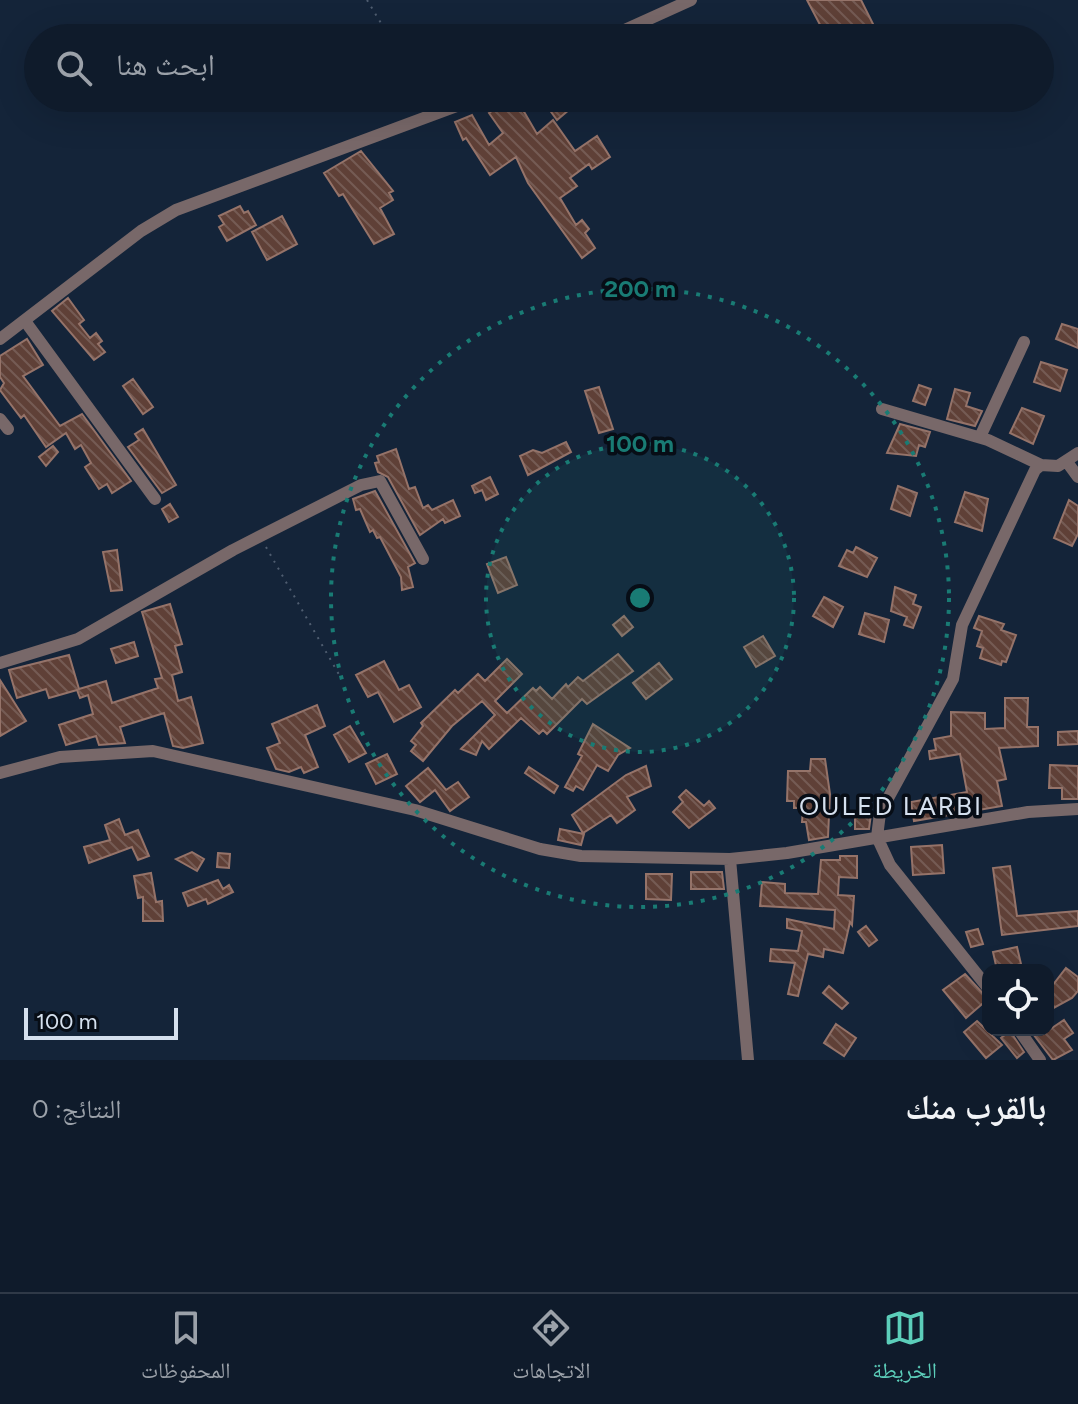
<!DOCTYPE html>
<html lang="ar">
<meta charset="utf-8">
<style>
:root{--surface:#0f1b2b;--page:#182433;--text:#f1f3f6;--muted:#9ba1a9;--line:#2f3947;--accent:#5cceba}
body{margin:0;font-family:Figtree,"Noto Naskh Arabic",sans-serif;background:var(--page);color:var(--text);direction:rtl}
.controls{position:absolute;right:24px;bottom:24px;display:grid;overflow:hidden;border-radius:16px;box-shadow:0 8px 32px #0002}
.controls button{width:72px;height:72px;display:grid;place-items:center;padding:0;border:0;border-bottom:2px solid var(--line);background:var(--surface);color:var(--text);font:40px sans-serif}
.scale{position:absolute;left:24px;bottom:20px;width:154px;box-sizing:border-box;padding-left:8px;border:4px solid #d5e0ee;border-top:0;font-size:22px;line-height:28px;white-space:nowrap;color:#d5e0ee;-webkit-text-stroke:6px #070d16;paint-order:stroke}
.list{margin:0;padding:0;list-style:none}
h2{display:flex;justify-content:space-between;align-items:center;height:104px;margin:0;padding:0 32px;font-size:34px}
h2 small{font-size:26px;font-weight:400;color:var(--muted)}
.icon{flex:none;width:44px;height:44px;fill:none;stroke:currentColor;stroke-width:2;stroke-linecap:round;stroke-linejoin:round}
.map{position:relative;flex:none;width:1078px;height:1060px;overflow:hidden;direction:ltr}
.search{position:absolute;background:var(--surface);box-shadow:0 8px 32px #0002;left:24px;right:24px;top:24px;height:88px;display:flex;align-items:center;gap:20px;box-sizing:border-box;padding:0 28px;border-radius:44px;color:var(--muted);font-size:30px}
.sheet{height:232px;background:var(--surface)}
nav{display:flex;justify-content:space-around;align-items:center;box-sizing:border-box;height:112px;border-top:2px solid var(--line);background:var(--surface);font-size:22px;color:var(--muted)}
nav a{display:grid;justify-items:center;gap:4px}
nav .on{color:var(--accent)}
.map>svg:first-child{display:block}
</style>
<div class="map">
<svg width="1078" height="1060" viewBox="0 0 1078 1060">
<defs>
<pattern id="building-back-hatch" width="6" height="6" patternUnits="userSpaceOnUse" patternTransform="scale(2)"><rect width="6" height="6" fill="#5f4037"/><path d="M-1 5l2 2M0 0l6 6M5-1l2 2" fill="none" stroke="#755b54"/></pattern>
</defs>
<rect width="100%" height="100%" fill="#142439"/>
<path fill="url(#building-back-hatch)" stroke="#957369" stroke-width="2" d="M807,0H861L880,38H827Z
M511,98H516L537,134L553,120L575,151L597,136L610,157L592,169L589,164L570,178L577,186L560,198L576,225L582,220L589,229L585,233L595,248L582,258L528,183L516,157L490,175L466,138L463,140L455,122L472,115L489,145L503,133L489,113Z
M541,98H583L557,120Z
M361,151L393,191L389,193L393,200L380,208L394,234L374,244L343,194L339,196L324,173Z
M240,206L244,213L248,211L256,225L227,241L219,227L224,224L219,216Z
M282,216L297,244L267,260L252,232Z
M68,298L84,320L79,324L90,338L96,333L102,341L98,344L105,352L94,360L52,311Z
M1062,324L1078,329V348L1056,339Z
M27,339L43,365L23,376L60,426L82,414L131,481L112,493L107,484L99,489L85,467L91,463L81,445L75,449L66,433L46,447L24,415L21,418L0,390L4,383L0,377V356Z
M1041,362L1067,370L1060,391L1034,382Z
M133,379L153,407L143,414L123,386Z
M919,385L931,389L925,405L913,401Z
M599,387L613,429L599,433L585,391Z
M955,389L970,393L966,406L982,411L975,426L947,419Z
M1022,408L1044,416L1033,444L1010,433Z
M900,424L930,432L925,447L919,445L916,456L887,453Z
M143,429L176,485L162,493L128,447L139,440L135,434Z
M566,442L571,452L528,475L520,456L533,450L542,453Z
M53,446L58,452L46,466L39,457Z
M396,449L409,489L415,487L423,508L428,505L432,510L453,500L460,516L445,523L443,519L420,535L388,477L378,472L375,463L379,462L377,456Z
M490,477L498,494L486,500L482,490L475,493L472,486Z
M898,486L917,493L910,516L891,509Z
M375,491L415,563L408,567L413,587L402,590L401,577L380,537L377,538L373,530L370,532L360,509L356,510L353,499Z
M965,492L988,499L982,531L955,522Z
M1069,500L1078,506V534L1072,546L1054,538Z
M170,504L178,517L169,522L162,509Z
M856,547L877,558L867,577L839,566L847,550L853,553Z
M117,550L122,590L111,591L103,552Z
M506,557L517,585L498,593L487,564Z
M895,587L916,595L913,604L921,607L913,628L904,625L907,617L891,611Z
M824,597L843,607L833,627L813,616Z
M170,604L182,644L175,646L182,672L172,675L178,701L191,697L203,743L183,748L173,746L164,713L120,727L125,743L99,745L96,736L66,745L59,725L93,714L88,695L80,698L77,690L49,698L46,689L17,698L9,670L69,655L79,689L106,681L112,703L158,688L155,679L162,678L142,612Z
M865,613L889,620L884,642L859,634Z
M624,616L633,627L622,636L613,625Z
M979,616L1004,624L1001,630L1016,635L1006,662L1002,661L1001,665L980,658L983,648L977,646L982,631L974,628Z
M763,636L775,656L756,667L744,647Z
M134,642L138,656L116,663L111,649Z
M618,654L633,671L587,704L582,699L547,734L543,730L539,734L521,718L489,749L482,741L476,755L461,749L495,715L482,701L452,726L423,761L411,751L416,745L411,741L423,726L421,723L455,690L458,693L478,674L485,681L507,659L522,674L495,701L507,713L533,688L536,691L540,687L552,699L566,684L568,687L578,677L583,681Z
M384,661L399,690L409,685L421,707L394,722L378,692L368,697L356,675Z
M659,663L672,679L646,699L633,683Z
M0,680L26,721L0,736Z
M1005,698H1028L1027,727H1038V746L999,748L1006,779L997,781L1002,806L914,821L911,802L967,792L960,754L930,759L929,751L936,750L934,739L951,736V712L985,713V729L1005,728Z
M317,705L325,726L305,735L318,767L304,773L301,767L289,772L276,769L267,748L280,743L272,724Z
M593,724L630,748L618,755L608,771L597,765L583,790L576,786L573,791L565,787L582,756L578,754Z
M350,726L366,753L349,762L334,735Z
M1078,731V744L1058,745V732Z
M387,754L397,774L376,784L366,764Z
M811,759H825L830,794L828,837L809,840L806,822H802L803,808H794V801H787L788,771H810Z
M1050,765L1078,766V799H1062V788H1049Z
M646,766L651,786L627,797L635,810L617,823L611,815L583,833L572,815L626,775Z
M529,767L558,786L554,793L525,773Z
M428,768L446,790L458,782L469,797L450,811L435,790L420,802L406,786Z
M686,790L704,806L709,801L715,808L689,828L673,812L683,802L679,797Z
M855,814H871L869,829H855Z
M119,819L125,835L138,830L149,856L138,860L132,847L89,863L84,847L110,840L105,825Z
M560,829L584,834L581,845L558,840Z
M942,845L944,873L913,875L911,847Z
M192,852L204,859L197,871L176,859Z
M218,853L230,854L229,868L217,867Z
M840,856H857V878L839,877L838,895L854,896L852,925L850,922L843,953L824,949L823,957L808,954L798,996L788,994L795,963L770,961L771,949L798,951L802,931L787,928V919L834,929L835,910L760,906L762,882L785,884V893L818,894L821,860H840Z
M1010,866L1017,916L1078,911V926L1002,935L993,868Z
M691,872H722L724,889H691Z
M151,873L156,902L162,901L163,921H143V897L138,898L134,876Z
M646,874H672L671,900L646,899Z
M218,880L223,889L229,885L233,892L208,904L206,899L188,906L183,893Z
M866,926L877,940L869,946L858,932Z
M978,929L983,944L971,947L966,932Z
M1017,947L1021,964L997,970L993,952Z
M1066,968L1078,977V991L1072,998L1048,1011V977L1052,986Z
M965,974L988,999L966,1018L943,990Z
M829,986L848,1003L842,1009L823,993Z
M1064,1020L1073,1033L1064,1039L1072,1050L1053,1060L1030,1030H1049Z
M977,1021L1002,1045L986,1058L964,1032Z
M836,1024L856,1038L844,1056L824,1043Z
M1010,1031L1024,1052L1017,1058L1001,1038Z"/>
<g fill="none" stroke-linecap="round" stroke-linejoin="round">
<path stroke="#4f5d70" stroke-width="2" stroke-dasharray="2 6" stroke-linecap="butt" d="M367,0L390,38
M266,547L341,678"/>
<path stroke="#786869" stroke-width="12" d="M607,38L691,0
M25,321L155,499
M0,339L141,231L176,210L478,98
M882,409L988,440L1041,465
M0,419L8,429
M980,437L1024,342
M1067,462L1078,477
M0,663L78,639L233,550L361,485L380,481L423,559
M0,773L60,757L153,751L415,810L540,849L581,856L730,859L787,853L1028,812L1078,809
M730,859L748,1060
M988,988L890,865L877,837L880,813L953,679L962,625L1035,470L1041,465L1058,466L1078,453
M1019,1030L1040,1060"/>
</g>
<circle cx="640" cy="598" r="154" fill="#197b74" fill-opacity=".12"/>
<g fill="none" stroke="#197b74" stroke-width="4" stroke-dasharray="4 8">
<circle cx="640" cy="598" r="154"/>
<circle cx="640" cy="598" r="309"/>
</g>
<g text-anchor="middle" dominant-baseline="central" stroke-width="7" stroke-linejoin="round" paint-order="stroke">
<g font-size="26" letter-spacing="2" fill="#d5e0ee" stroke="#070d16">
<text x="891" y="806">OULED LARBI</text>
</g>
</g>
<circle cx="640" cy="598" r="12" fill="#197b74" stroke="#070d16" stroke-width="4"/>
<g font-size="24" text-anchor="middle" font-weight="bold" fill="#197b74" stroke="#070d16" stroke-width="7" stroke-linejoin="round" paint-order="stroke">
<text x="640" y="297">200 m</text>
<text x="640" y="452">100 m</text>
</g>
</svg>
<div class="controls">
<button><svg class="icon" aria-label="locate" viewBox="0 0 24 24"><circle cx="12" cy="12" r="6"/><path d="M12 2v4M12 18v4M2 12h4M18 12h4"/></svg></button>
</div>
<div class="scale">100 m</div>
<div class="search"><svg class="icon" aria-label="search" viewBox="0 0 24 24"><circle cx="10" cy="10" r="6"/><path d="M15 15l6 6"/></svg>ابحث هنا</div>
</div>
<section class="sheet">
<h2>بالقرب منك<small>النتائج: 0</small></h2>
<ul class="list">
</ul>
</section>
<nav>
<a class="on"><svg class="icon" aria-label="map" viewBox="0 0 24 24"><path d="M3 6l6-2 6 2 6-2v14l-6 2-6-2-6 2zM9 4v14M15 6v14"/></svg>الخريطة</a>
<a><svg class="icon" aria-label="directions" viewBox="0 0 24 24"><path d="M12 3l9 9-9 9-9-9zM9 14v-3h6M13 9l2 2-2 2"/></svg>الاتجاهات</a>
<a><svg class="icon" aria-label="saved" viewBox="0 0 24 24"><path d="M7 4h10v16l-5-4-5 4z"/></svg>المحفوظات</a>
</nav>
